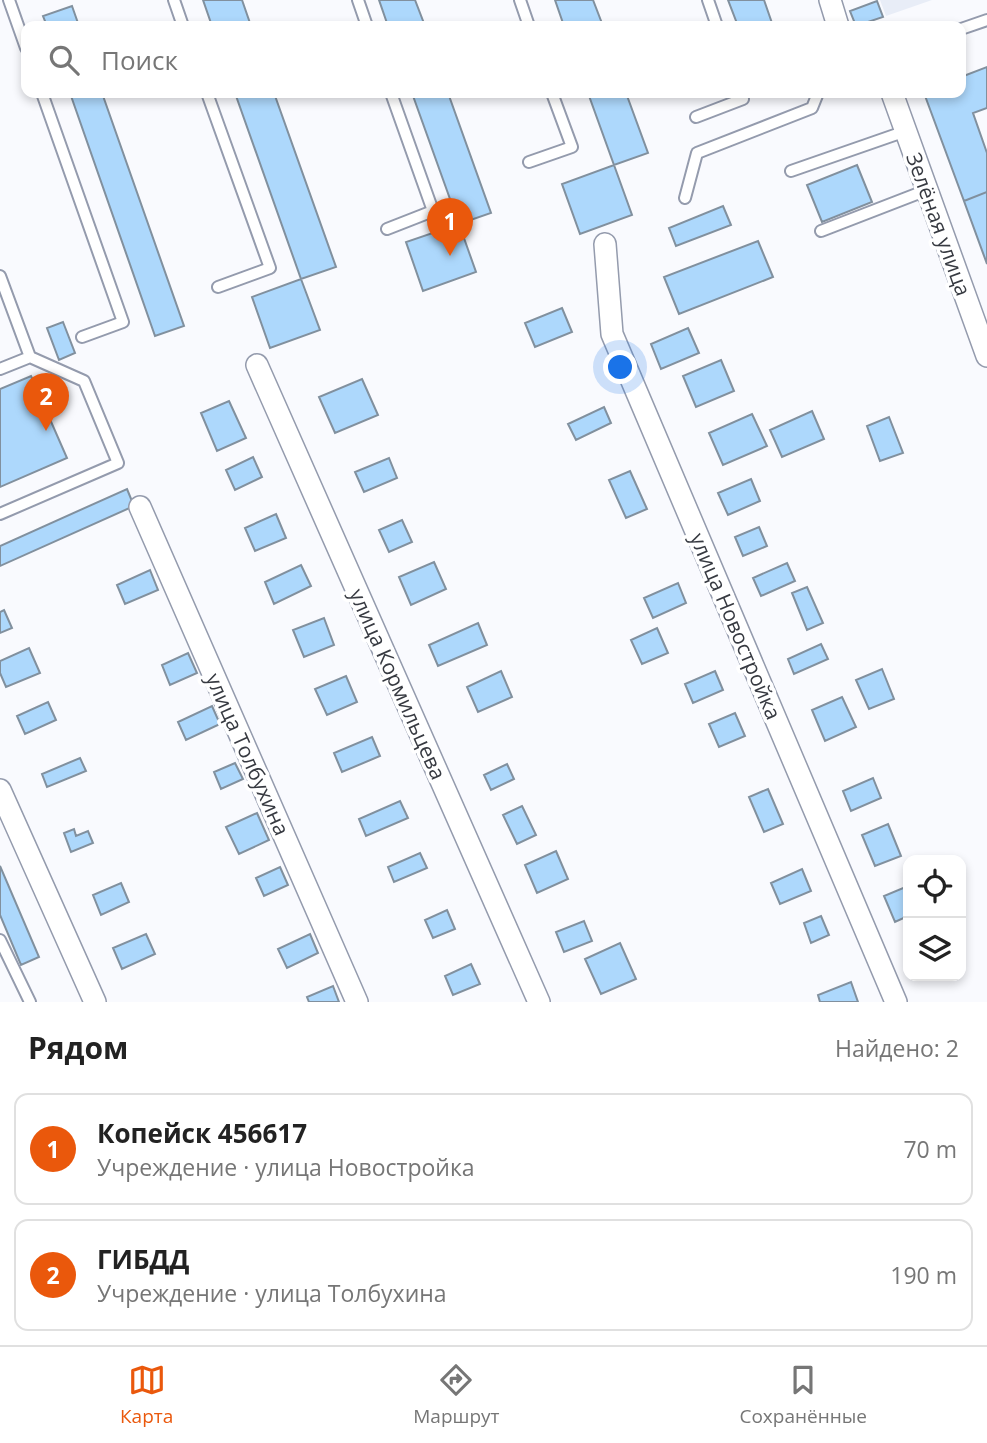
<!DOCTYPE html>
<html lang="ru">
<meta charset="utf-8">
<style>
:root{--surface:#fff;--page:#f6f6f6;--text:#222;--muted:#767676;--line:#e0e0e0;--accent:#ea580c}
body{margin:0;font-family:"Open Sans",sans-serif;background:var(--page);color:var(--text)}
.controls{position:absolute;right:21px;bottom:21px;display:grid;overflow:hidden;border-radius:14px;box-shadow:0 4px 10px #0003}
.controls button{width:63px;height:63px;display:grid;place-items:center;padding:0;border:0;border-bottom:2px solid var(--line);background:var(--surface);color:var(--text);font:35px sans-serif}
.you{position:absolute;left:621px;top:368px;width:24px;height:24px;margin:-18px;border:5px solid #fff;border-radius:50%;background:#1a73e8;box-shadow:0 0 0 10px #1a73e833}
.badge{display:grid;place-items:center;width:46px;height:46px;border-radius:50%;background:var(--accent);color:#fff;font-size:23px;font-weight:700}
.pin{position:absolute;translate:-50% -58px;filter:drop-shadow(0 2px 4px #0008)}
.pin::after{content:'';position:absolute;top:37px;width:24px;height:21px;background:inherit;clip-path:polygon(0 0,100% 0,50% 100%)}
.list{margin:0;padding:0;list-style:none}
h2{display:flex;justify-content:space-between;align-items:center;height:91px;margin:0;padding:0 28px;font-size:30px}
h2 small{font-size:23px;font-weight:400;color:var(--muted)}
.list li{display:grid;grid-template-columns:46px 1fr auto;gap:21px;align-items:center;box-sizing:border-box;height:112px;margin:0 14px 14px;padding:0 14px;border:2px solid var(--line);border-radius:14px}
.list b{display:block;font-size:26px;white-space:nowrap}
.list p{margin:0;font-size:23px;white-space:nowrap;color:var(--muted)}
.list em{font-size:23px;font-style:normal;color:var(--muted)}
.icon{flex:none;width:38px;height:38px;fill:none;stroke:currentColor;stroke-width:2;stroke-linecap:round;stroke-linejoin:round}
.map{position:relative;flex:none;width:987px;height:1002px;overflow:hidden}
.search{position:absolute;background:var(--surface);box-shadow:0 4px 10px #0003;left:21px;right:21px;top:21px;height:77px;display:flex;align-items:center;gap:18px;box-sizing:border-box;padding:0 24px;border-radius:14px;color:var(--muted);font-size:26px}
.sheet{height:343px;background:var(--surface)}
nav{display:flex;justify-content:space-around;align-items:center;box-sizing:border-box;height:98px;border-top:2px solid var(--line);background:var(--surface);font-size:19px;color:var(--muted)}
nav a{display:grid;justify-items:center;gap:4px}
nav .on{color:var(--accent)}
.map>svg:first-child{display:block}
</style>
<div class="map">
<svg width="987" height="1002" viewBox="0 0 987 1002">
<rect width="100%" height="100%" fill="#f9fafe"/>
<path fill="#e8edf7" d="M880,0H932L886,16Z"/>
<path fill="#add8fc" stroke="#81909e" stroke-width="2" d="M203,0H242L251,26H212Z
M379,0H415L425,26H388Z
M555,0H593L603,26H564Z
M728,0H764L773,26H738Z
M877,1L883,17L856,26L850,11Z
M72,6L79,26H47L43,16Z
M987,67V108L973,113L987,153V192L964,201L924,93H961V77Z
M70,93H102L184,326L155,336Z
M235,93H274L336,267L301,279Z
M412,93H448L491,213L459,224Z
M588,93H626L648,153L614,165Z
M614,165L632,215L580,234L562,184Z
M857,165L872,202L822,222L807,185Z
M987,192V264L964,201Z
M723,206L731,225L676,246L669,228Z
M459,224L476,272L423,291L406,242Z
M758,241L773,277L679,314L664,277Z
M301,279L320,330L270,348L252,297Z
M562,308L572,332L535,347L525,323Z
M63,322L75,353L59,360L47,328Z
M688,328L699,353L661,369L651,344Z
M721,360L734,391L696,407L683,376Z
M31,376L67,458L0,487V389Z
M362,379L378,415L335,433L319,397Z
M229,401L246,438L217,451L201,413Z
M604,407L611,423L576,440L568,424Z
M812,411L824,439L782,457L770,430Z
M752,414L767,446L723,465L709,433Z
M889,417L903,453L880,461L867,426Z
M253,457L262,477L235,490L226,470Z
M389,458L397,478L364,492L355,472Z
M630,471L647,509L626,518L609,480Z
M751,479L760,501L728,515L718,493Z
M127,489L134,506L0,566V546Z
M276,514L286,538L255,551L245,528Z
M402,520L412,542L389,552L379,530Z
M759,527L767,546L743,556L735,537Z
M434,562L446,589L411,605L399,577Z
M787,563L795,581L761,596L753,578Z
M301,565L311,586L274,604L265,582Z
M150,570L158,590L125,604L117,585Z
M678,583L686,603L653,618L644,598Z
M807,587L823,623L807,630L792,593Z
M4,610L12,628L0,633V612Z
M324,618L334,645L304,657L293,630Z
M478,623L487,645L438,666L429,645Z
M657,628L668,653L642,664L631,640Z
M821,644L828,659L794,674L788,659Z
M29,648L40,673L6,687L0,673V661Z
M188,653L197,673L170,685L162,665Z
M882,669L894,699L869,709L856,680Z
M501,671L512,697L478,712L467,687Z
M715,671L723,690L693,703L685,684Z
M346,676L357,702L327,715L315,689Z
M842,697L856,727L825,741L812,710Z
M48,702L56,720L25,734L17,716Z
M212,706L220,724L186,740L178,722Z
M735,713L745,736L719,747L709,724Z
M372,737L380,756L342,772L334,753Z
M80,758L86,771L47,787L42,774Z
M235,763L243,779L221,789L214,772Z
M507,764L514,779L491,790L484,775Z
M873,778L881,798L851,811L843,791Z
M768,789L783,824L764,832L749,797Z
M400,801L408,818L366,836L359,819Z
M522,806L536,835L517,844L503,815Z
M257,813L269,840L239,854L226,827Z
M888,824L901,856L875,866L862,835Z
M74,829L76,836L88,831L93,843L71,852L64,833Z
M556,851L568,879L537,893L525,865Z
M420,853L427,868L394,882L388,867Z
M0,866L39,957L21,965L0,915Z
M280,867L288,885L264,896L256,878Z
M802,869L811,891L780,904L771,883Z
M121,883L129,902L101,915L93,895Z
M908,886V916L895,922L884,896Z
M447,910L455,929L433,938L425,920Z
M821,916L829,935L811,943L804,923Z
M584,921L592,941L564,952L556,932Z
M146,934L155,954L122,969L113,948Z
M310,934L318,953L287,968L278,949Z
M620,943L636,979L601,994L585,959Z
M471,964L480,984L453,995L445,976Z
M851,982L858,1002H820L818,995Z
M333,986L339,1002H309L307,997Z"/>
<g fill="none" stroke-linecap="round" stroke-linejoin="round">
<g stroke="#949bad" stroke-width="14">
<path id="service" d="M9,0L26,48
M174,0L183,26
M358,0L367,26
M520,0L529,26
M708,0L717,26
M961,29L987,20
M42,93L123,322L82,337
M207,93L270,268L218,287
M696,117L743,99L741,93
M529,162L572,147L552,93
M791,171L906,131
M685,198L697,153L812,108L818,93
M387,229L433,211L391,93
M821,231L927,190
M0,276L30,357L84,381L118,463L0,514
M0,369L30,357
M0,940L30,1002"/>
</g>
<g stroke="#949bad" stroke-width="24">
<path id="minor" d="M830,0L838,26
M892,93L987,356
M605,244L612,334L896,1002
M257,365L539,1002
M140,507L357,1002
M0,790L95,1002"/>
</g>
<use href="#service" stroke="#fff" stroke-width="10"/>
<use href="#minor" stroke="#fff" stroke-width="21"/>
</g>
<g text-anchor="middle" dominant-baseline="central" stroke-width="7" stroke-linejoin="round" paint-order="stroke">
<g font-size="21" fill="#373a41" stroke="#fff">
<text transform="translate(939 224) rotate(70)">Зелёная улица</text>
<text transform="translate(736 626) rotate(67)">улица Новостройка</text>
<text transform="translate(398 684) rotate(66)">улица Кормильцева</text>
<text transform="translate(248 754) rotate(66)">улица Толбухина</text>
</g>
</g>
</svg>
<div class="controls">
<button><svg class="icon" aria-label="locate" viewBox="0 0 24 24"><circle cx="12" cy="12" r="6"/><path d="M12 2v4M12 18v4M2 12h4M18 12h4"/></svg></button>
<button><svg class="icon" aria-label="layers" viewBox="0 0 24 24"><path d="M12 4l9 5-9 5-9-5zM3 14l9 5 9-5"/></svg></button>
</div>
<div class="you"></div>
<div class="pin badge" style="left:450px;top:256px">1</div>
<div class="pin badge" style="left:46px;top:431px">2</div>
<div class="search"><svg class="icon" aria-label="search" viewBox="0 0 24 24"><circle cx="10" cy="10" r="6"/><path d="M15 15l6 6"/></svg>Поиск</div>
</div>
<section class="sheet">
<h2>Рядом<small>Найдено: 2</small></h2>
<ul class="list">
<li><span class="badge">1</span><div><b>Копейск 456617</b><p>Учреждение · улица Новостройка</p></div><em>70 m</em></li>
<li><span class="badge">2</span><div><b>ГИБДД</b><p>Учреждение · улица Толбухина</p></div><em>190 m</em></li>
</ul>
</section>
<nav>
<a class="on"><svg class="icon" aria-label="map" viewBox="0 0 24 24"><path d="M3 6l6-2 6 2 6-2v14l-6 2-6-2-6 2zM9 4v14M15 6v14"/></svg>Карта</a>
<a><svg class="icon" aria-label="directions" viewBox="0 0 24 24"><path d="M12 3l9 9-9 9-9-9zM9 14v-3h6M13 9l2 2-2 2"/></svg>Маршрут</a>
<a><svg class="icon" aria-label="saved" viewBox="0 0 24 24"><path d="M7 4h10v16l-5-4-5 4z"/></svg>Сохранённые</a>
</nav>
